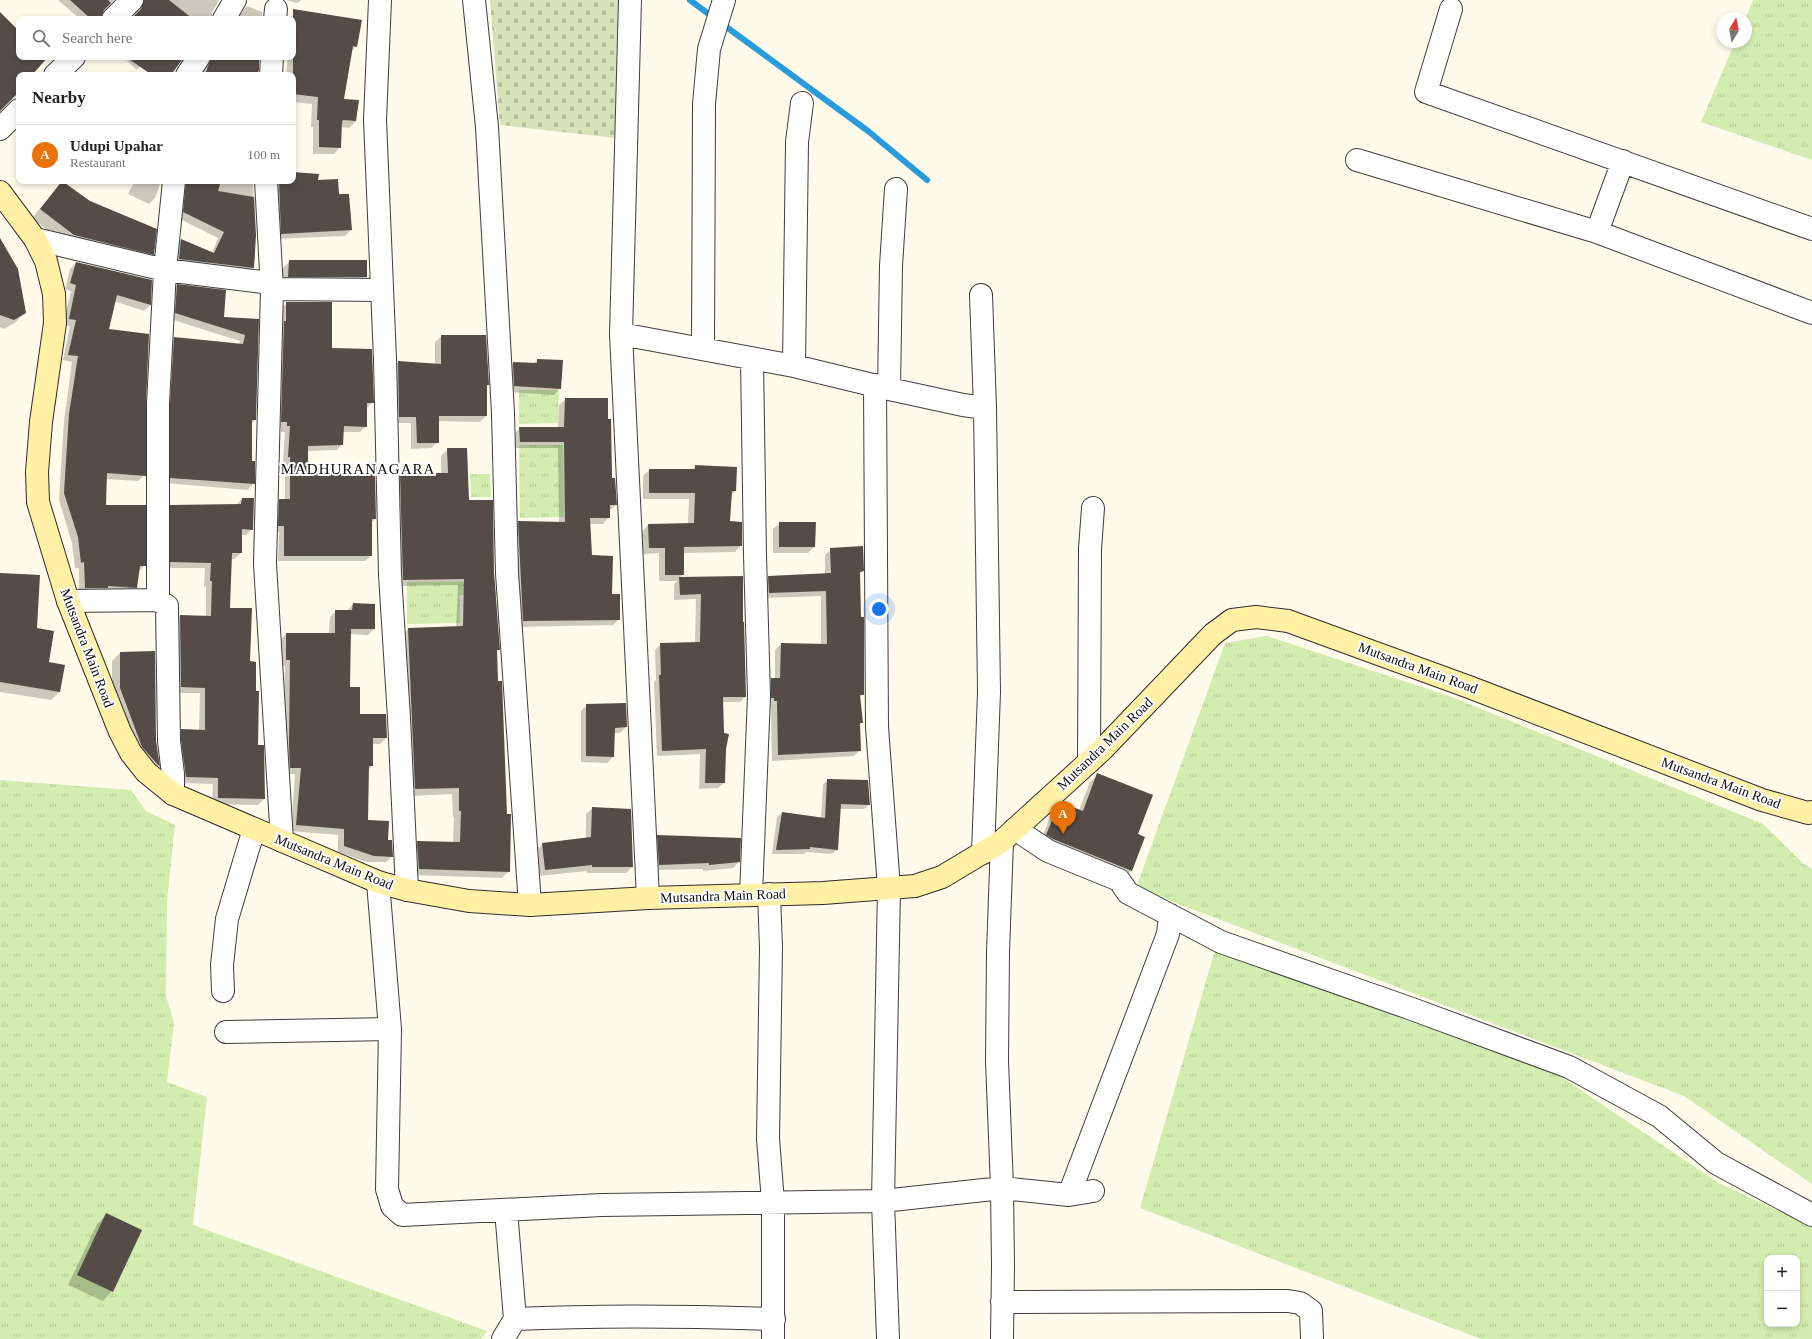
<!DOCTYPE html>
<meta charset="utf-8">
<style>
:root{--surface:#fff;--page:#f6f6f6;--text:#222;--muted:#767676;--line:#e0e0e0;--accent:#2563eb}
body{margin:0;font-family:"Times New Roman",serif;background:var(--page);color:var(--text)}
.controls{position:absolute;right:12px;bottom:12px;display:grid;overflow:hidden;border-radius:8px;box-shadow:0 2px 6px #0003}
.controls button{width:36px;height:36px;display:grid;place-items:center;padding:0;border:0;border-bottom:1px solid var(--line);background:var(--surface);color:var(--text);font:20px sans-serif}
.compass{position:absolute;left:1716px;top:12px;width:36px;height:36px;border-radius:50%;background:var(--surface);box-shadow:0 2px 6px #0003;rotate:10deg}
.you{position:absolute;left:879px;top:609px;width:14px;height:14px;margin:-10px;border:3px solid #fff;border-radius:50%;background:#1a73e8;box-shadow:0 0 0 6px #1a73e833}
.badge{display:grid;place-items:center;width:26px;height:26px;border-radius:50%;background:var(--accent);color:#fff;font-size:13px;font-weight:700}
.pin{position:absolute;translate:-50% -33px;filter:drop-shadow(0 1px 2px #0008)}
.pin::after{content:'';position:absolute;top:21px;width:14px;height:12px;background:inherit;clip-path:polygon(0 0,100% 0,50% 100%)}
.list{margin:0;padding:0;list-style:none}
h2{display:flex;justify-content:space-between;align-items:center;height:52px;margin:0;padding:0 16px;font-size:17px}
h2 small{font-size:13px;font-weight:400;color:var(--muted)}
.list li{display:grid;grid-template-columns:26px 1fr auto;gap:12px;align-items:center;box-sizing:border-box;height:60px;padding:0 16px;border-top:1px solid var(--line)}
.list b{display:block;font-size:15px;white-space:nowrap}
.list p{margin:0;font-size:13px;white-space:nowrap;color:var(--muted)}
.list em{font-size:13px;font-style:normal;color:var(--muted)}
.icon{flex:none;width:22px;height:22px;fill:none;stroke:currentColor;stroke-width:2;stroke-linecap:round;stroke-linejoin:round}
.map{position:relative;flex:none;width:1812px;height:1339px;overflow:hidden}
.search{position:absolute;background:var(--surface);box-shadow:0 2px 6px #0003;left:16px;top:16px;width:280px;height:44px;display:flex;align-items:center;gap:10px;box-sizing:border-box;padding:0 14px;border-radius:8px;color:var(--muted);font-size:15px}
.panel{position:absolute;background:var(--surface);box-shadow:0 2px 6px #0003;left:16px;top:72px;width:280px;height:112px;border-radius:8px}
.map>svg:first-child{display:block}
</style>
<div class="map">
<svg width="1812" height="1339" viewBox="0 0 1812 1339">
<defs>
<pattern id="grass-tufts" width="24" height="20" patternUnits="userSpaceOnUse"><rect width="24" height="20" fill="#d3edb0"/><path d="M3 7l-1-3M5 7V3M7 7l1-3M15 17l-1-3M17 17v-4M19 17l1-3" fill="none" stroke="#b4ca96"/></pattern>
<pattern id="cemetery-stones" width="16" height="16" patternUnits="userSpaceOnUse"><rect width="16" height="16" fill="#d7e2b9"/><path d="M2 7V4a2 2 0 0 1 4 0v3zM10 15v-3a2 2 0 0 1 4 0v3z" fill="#b7c19e"/></pattern>
</defs>
<rect width="100%" height="100%" fill="#fffaea"/>
<path fill="url(#grass-tufts)" fill-rule="evenodd" d="M1753,0H1812V160L1701,122L1735,42H1746V18Z
M519,390H559L558,423L519,424Z
M519,445H563L564,517L520,518Z
M470,474H490L491,497H471Z
M497,581L499,595H460V623L407,624V582Z
M1267,636L1452,697L1763,824L1804,864L1812,869V1184L1684,1096L1136,888L1225,643Z
M0,780L131,790L146,811L175,825L167,901L166,996L174,1022L167,1082L207,1097L193,1225L487,1331L481,1339H0Z
M1215,950L1560,1076L1717,1182L1812,1227V1339H1481L1140,1208ZM1767,1258H1797V1324H1767Z"/>
<path fill="url(#cemetery-stones)" d="M490,0H640L634,140L500,125Z"/>
<path fill="#0003" d="M58,0H114L100,15V19H80Z
M143,0H219L212,12V19H132Z
M286,0H301L298,3Z
M247,6L262,12V19H236Z
M300,11L356,46L351,52L343,100L356,121L349,128L341,127L340,147L334,154H313V127H311L312,104L293,102V75H286L288,57H293V18Z
M123,57H149L137,70Z
M206,57H259L256,75H201L204,71Z
M293,173L317,181L338,195L351,230L345,236L276,239L271,181H293Z
M63,181L89,202L153,254L145,263L65,244L32,218Z
M127,181H161L155,198L149,204L128,194L133,184Z
M180,181H253L255,253L253,268L247,274L173,265L175,246L181,240L212,253L218,238L178,218Z
M0,240L25,312L16,322L4,329L0,327Z
M290,261L366,277L360,283L282,282L283,268Z
M76,263L151,281L150,305L144,311L114,301L108,330L144,404V475L138,481L106,479L105,506H144V566L138,572L136,587L129,593L79,594V568H75L72,543L59,500L64,421L72,362L63,360L70,326L63,325L71,291L65,289L70,269Z
M177,285L223,318L258,320L255,420L251,424L250,462L254,484L247,490L165,483L168,344L174,338L239,345L240,341L170,319L171,291Z
M287,303L331,349L372,402L366,409V426L360,432H343L342,444L337,450L307,451V474L375,519L371,523V556L365,561H278L279,532H273L274,506L280,500H285V463L283,462L285,432H281V428H276L281,309Z
M442,336L488,384L486,386V416L480,422L438,421V442L431,448L411,449V423H393L392,369L398,362L435,364V342Z
M537,360L560,388L554,395L508,392L507,369L513,363L533,364Z
M566,399L607,420L611,479L616,505L609,511V517L603,524H589L591,556L611,595L619,619L613,625L517,627L512,528L519,522L559,523L558,448H514L513,435L520,428H558L559,405Z
M448,449L494,573L499,649L496,653L509,871L502,878L412,875L411,848L418,842L453,843L454,817H453L452,794L408,796L402,636L408,629L456,628L458,585L397,586L394,481L401,474H441V456Z
M696,466L735,491L730,496L729,522L741,546L735,552L683,553V574L679,578L742,622L745,697L740,702H722L725,749L724,783L718,788L699,789L700,754L657,756L654,682L656,680L655,650L661,644L695,643L696,599L674,600V584L677,581H659V553L643,554L642,532L648,525L688,524L689,499H643V476L649,470H692Z
M242,499L252,529L246,535H241V553L234,559H231L229,609L249,662L257,746L264,799L258,805L212,804L213,784L180,783L176,736L182,730L199,731L200,693H175L174,622L180,616H206V587L204,586L205,568H165V512L171,506H235Z
M780,523L814,547L808,553H773V529Z
M831,549L863,571L859,574L863,694L859,698L861,723L859,725L860,750L854,756L772,761L771,707H768L766,684L771,679H775V650L781,644L821,645V596L763,598V582L769,577L825,574V555Z
M0,574L36,629L59,692L51,700L0,692Z
M353,604L374,629L368,635L350,634L349,688L359,715L386,738L380,744H372V766L368,770L367,821L387,841L392,856L386,862H367L338,852V835L291,831L295,774H284L283,752L285,666H280V640L286,634H329L330,617L336,611H347Z
M120,653L156,741L158,767L151,774L112,696V661Z
M587,705L626,727L620,733H614L613,757L607,763L581,762V711Z
M1098,775L1137,835L1132,870L1124,878L1040,843L1050,817L1058,809L1079,810L1090,782Z
M828,780L869,805L864,809H840L837,850L832,854L806,852L804,854H772L777,817L782,813L821,819L823,784Z
M593,808L632,867L626,873H587V871L539,876L536,850L543,844L586,839V814Z
M658,836L739,862L733,868L703,871V869L653,870L652,842Z
M107,1214L112,1291L103,1301L68,1285L97,1224Z"/>
<g fill="none" stroke-linecap="round" stroke-linejoin="round">
<path stroke="#289cda" stroke-width="6" d="M690,0L714,18
M721,23L868,131L927,180"/>
</g>
<path fill="#554b47" d="M70,0H108L111,3L104,10L101,19H91Z
M144,0H169L193,19H131L141,9Z
M293,9L362,20L357,47L353,46L344,99L359,100L356,121L343,120L342,122L341,148L319,147V120H317L318,97L293,94Z
M0,12L19,31V57H48L32,75H19V92L0,111Z
M126,57H184L171,75H152Z
M211,57H259V70L257,75H205Z
M293,172L319,174L318,180L338,179L339,194H349L352,230L281,234L279,181H293Z
M62,181L90,201L157,229L154,255L74,235L40,209Z
M186,181H221L218,191L254,197L256,235L254,268L179,259L181,239L214,253L224,232L183,212Z
M0,238L18,269L26,313L14,320L0,315Z
M289,260H367V277H288Z
M76,262L152,280L151,305L117,295L109,329L149,334L146,404V476L107,473L106,505H146V566H140L137,588L108,586V588H85L84,562L81,563L78,537L64,493L69,414L78,356L68,355L76,320L69,319L76,285L70,283Z
M177,284L226,290L224,317L259,319L256,420H252V461H255V484L170,478V404L174,337L243,344L245,335L175,313Z
M286,302H332V348L372,349L374,403H367V427L344,426L343,445L308,446V473H375L376,519H372V556H284V526H278L279,499H290V457H288L290,426H287V422H281L284,321H286Z
M441,335H486L489,385H487V416H439V443H417L416,417H399L398,361L441,364Z
M537,359L563,360L561,389L514,386L513,362L537,363Z
M565,398H608V419H611L612,478H615L617,505H610V518H590L592,555L613,556L612,594H620V620L523,621L518,521L565,522L564,442H520L519,427H564Z
M447,448H467L469,500H493L494,573L500,650H497L498,681H502L507,814H511L510,872L419,869L417,841L460,842L461,811H459V788L415,789L408,628L463,626L464,579L403,580L400,473H448Z
M695,465L737,467L736,491H732L730,521L742,522V546L684,547V575H665V548H649L648,524L694,523L695,493H649V469H695Z
M242,498H254L253,530L242,529V553H232L230,608H252L250,661L256,662V691H259L258,745H264L265,799L218,798V778L186,777L181,740V729L205,730V688L181,687L180,615L211,616L212,581H210L211,563L170,562V505L241,504Z
M779,522H816L815,547H779Z
M863,546L864,571L860,572L861,617H864V695H860L863,723H860L861,751L778,755L777,701H774V698H771V678H780L781,643L827,644L826,591L769,593L768,576L831,573L830,548Z
M0,573L40,575L37,628L54,631L49,662L65,665L60,692L0,682Z
M743,576V622H744L746,697H723L724,733L729,734L726,749L725,783H705L706,749L662,751L659,675H661L660,643L700,642L701,594L680,595L679,577Z
M353,603L375,604V629H351L350,687H360V714H386L387,738H373V766H369L368,820L389,821L388,840H392L393,857L374,856L344,846V829L296,825L301,768H290L289,746L290,660H286V633H335V610H352Z
M155,651L156,741L160,767L142,747L120,688V652Z
M626,703L627,727L615,728L614,757L586,756V704Z
M1097,773L1153,795L1138,834L1145,837L1132,871L1053,839L1046,835L1057,808L1062,803L1083,811Z
M827,779L868,780L870,805L841,804L838,850L810,847V849L776,850L782,812L825,818Z
M592,807L631,809L633,867H592V865L545,870L542,843L591,837Z
M657,835L741,838L740,862L709,865V863L659,865Z
M106,1213L142,1230L113,1292L77,1275Z"/>
<g fill="none" stroke-linecap="round" stroke-linejoin="round">
<g stroke="#3e3e3e" stroke-width="24">
<path id="street" d="M380,0L375,120L385,359L390,575L399,718L407,890
M474,0L487,127L503,413L507,573L530,905
M630,0L621,334L648,898
M1451,9L1426,92L1812,229
M113,19L132,0
M224,19L235,0
M275,19L276,9
M55,75L74,57
M187,75L199,57
M271,75L272,57
M0,129L19,110
M1357,160L1597,232L1812,313
M266,181L272,289L265,564L282,841
M1597,232L1623,161
M35,239L165,270L270,283
M272,289L382,290
M981,295L985,408L989,692L983,853
M621,334L794,366L889,389L963,405L985,408
M703,348L704,104L709,49L724,0
M794,366L797,142L802,103
M875,385L877,727L889,888L883,1201L888,1339
M889,389L891,266L896,189
M158,600V404L165,270L174,181
M68,601L158,600L167,606L169,741L173,774V794
M1089,762L1090,549L1093,508
M1015,829L1048,851L1119,880L1128,893L1221,942L1412,1009L1569,1067L1659,1116L1716,1163L1812,1215
M378,882L390,1029L387,1189L392,1206L402,1215L602,1205L883,1201L1002,1188L1069,1195L1093,1191
M769,894L771,948L768,1139L773,1202V1339
M751,895L759,696L755,555L752,359
M223,991L222,965L227,919L254,829
M226,1032L390,1029
M1069,1195L1168,934L1170,915
M1002,1302L1288,1301L1300,1303L1311,1311L1312,1339
M515,1319C601,1315 687,1316 774,1319
M503,1339L515,1319L506,1210
M1002,1339L1003,1266L1002,1188L997,1061L998,952L1002,841"/>
</g>
<g stroke="#2d2d2d" stroke-width="24">
<path id="secondary" d="M0,192L35,239L46,261L54,294L55,323L41,422L37,472L38,502L68,601L120,732L131,753L146,772L173,794L378,882L407,890L469,901L530,905L648,898L823,893L915,886L942,877L1002,841L1103,749L1213,634L1232,620L1256,617L1288,621L1469,687L1762,800L1808,813L1812,812"/>
</g>
<use href="#street" stroke="#fff" stroke-width="22"/>
<use href="#secondary" stroke="#fff0a5" stroke-width="22"/>
</g>
<g text-anchor="middle" dominant-baseline="central" stroke-width="4" stroke-linejoin="round" paint-order="stroke">
<g font-size="14" fill="#0b0b0b" stroke="#fff">
<text transform="translate(87 648) rotate(69)">Mutsandra Main Road</text>
<text transform="translate(1418 668) rotate(20)">Mutsandra Main Road</text>
<text transform="translate(1105 744) rotate(-44)">Mutsandra Main Road</text>
<text transform="translate(1721 783) rotate(20)">Mutsandra Main Road</text>
<text transform="translate(334 862) rotate(22)">Mutsandra Main Road</text>
<text transform="translate(723 896) rotate(-2)">Mutsandra Main Road</text>
</g>
<g font-size="15" letter-spacing="1" fill="#0b0b0b" stroke="#fff">
<text x="358" y="469">MADHURANAGARA</text>
</g>
</g>
</svg>
<div class="controls">
<button>+</button>
<button>−</button>
</div>
<svg class="compass" viewBox="-18 -18 36 36"><path d="M0-13l5 13h-10z" fill="#e53935"/><path d="M0 13l5-13h-10z" fill="#767676"/></svg>
<div class="you"></div>
<div class="pin badge" style="left:1063px;top:834px;background:#e8710a">A</div>
<div class="search"><svg class="icon" aria-label="search" viewBox="0 0 24 24"><circle cx="10" cy="10" r="6"/><path d="M15 15l6 6"/></svg>Search here</div>
<section class="panel">
<h2>Nearby<small></small></h2>
<ul class="list">
<li><span class="badge" style="background:#e8710a">A</span><div><b>Udupi Upahar</b><p>Restaurant</p></div><em>100 m</em></li>
</ul>
</section>
</div>
